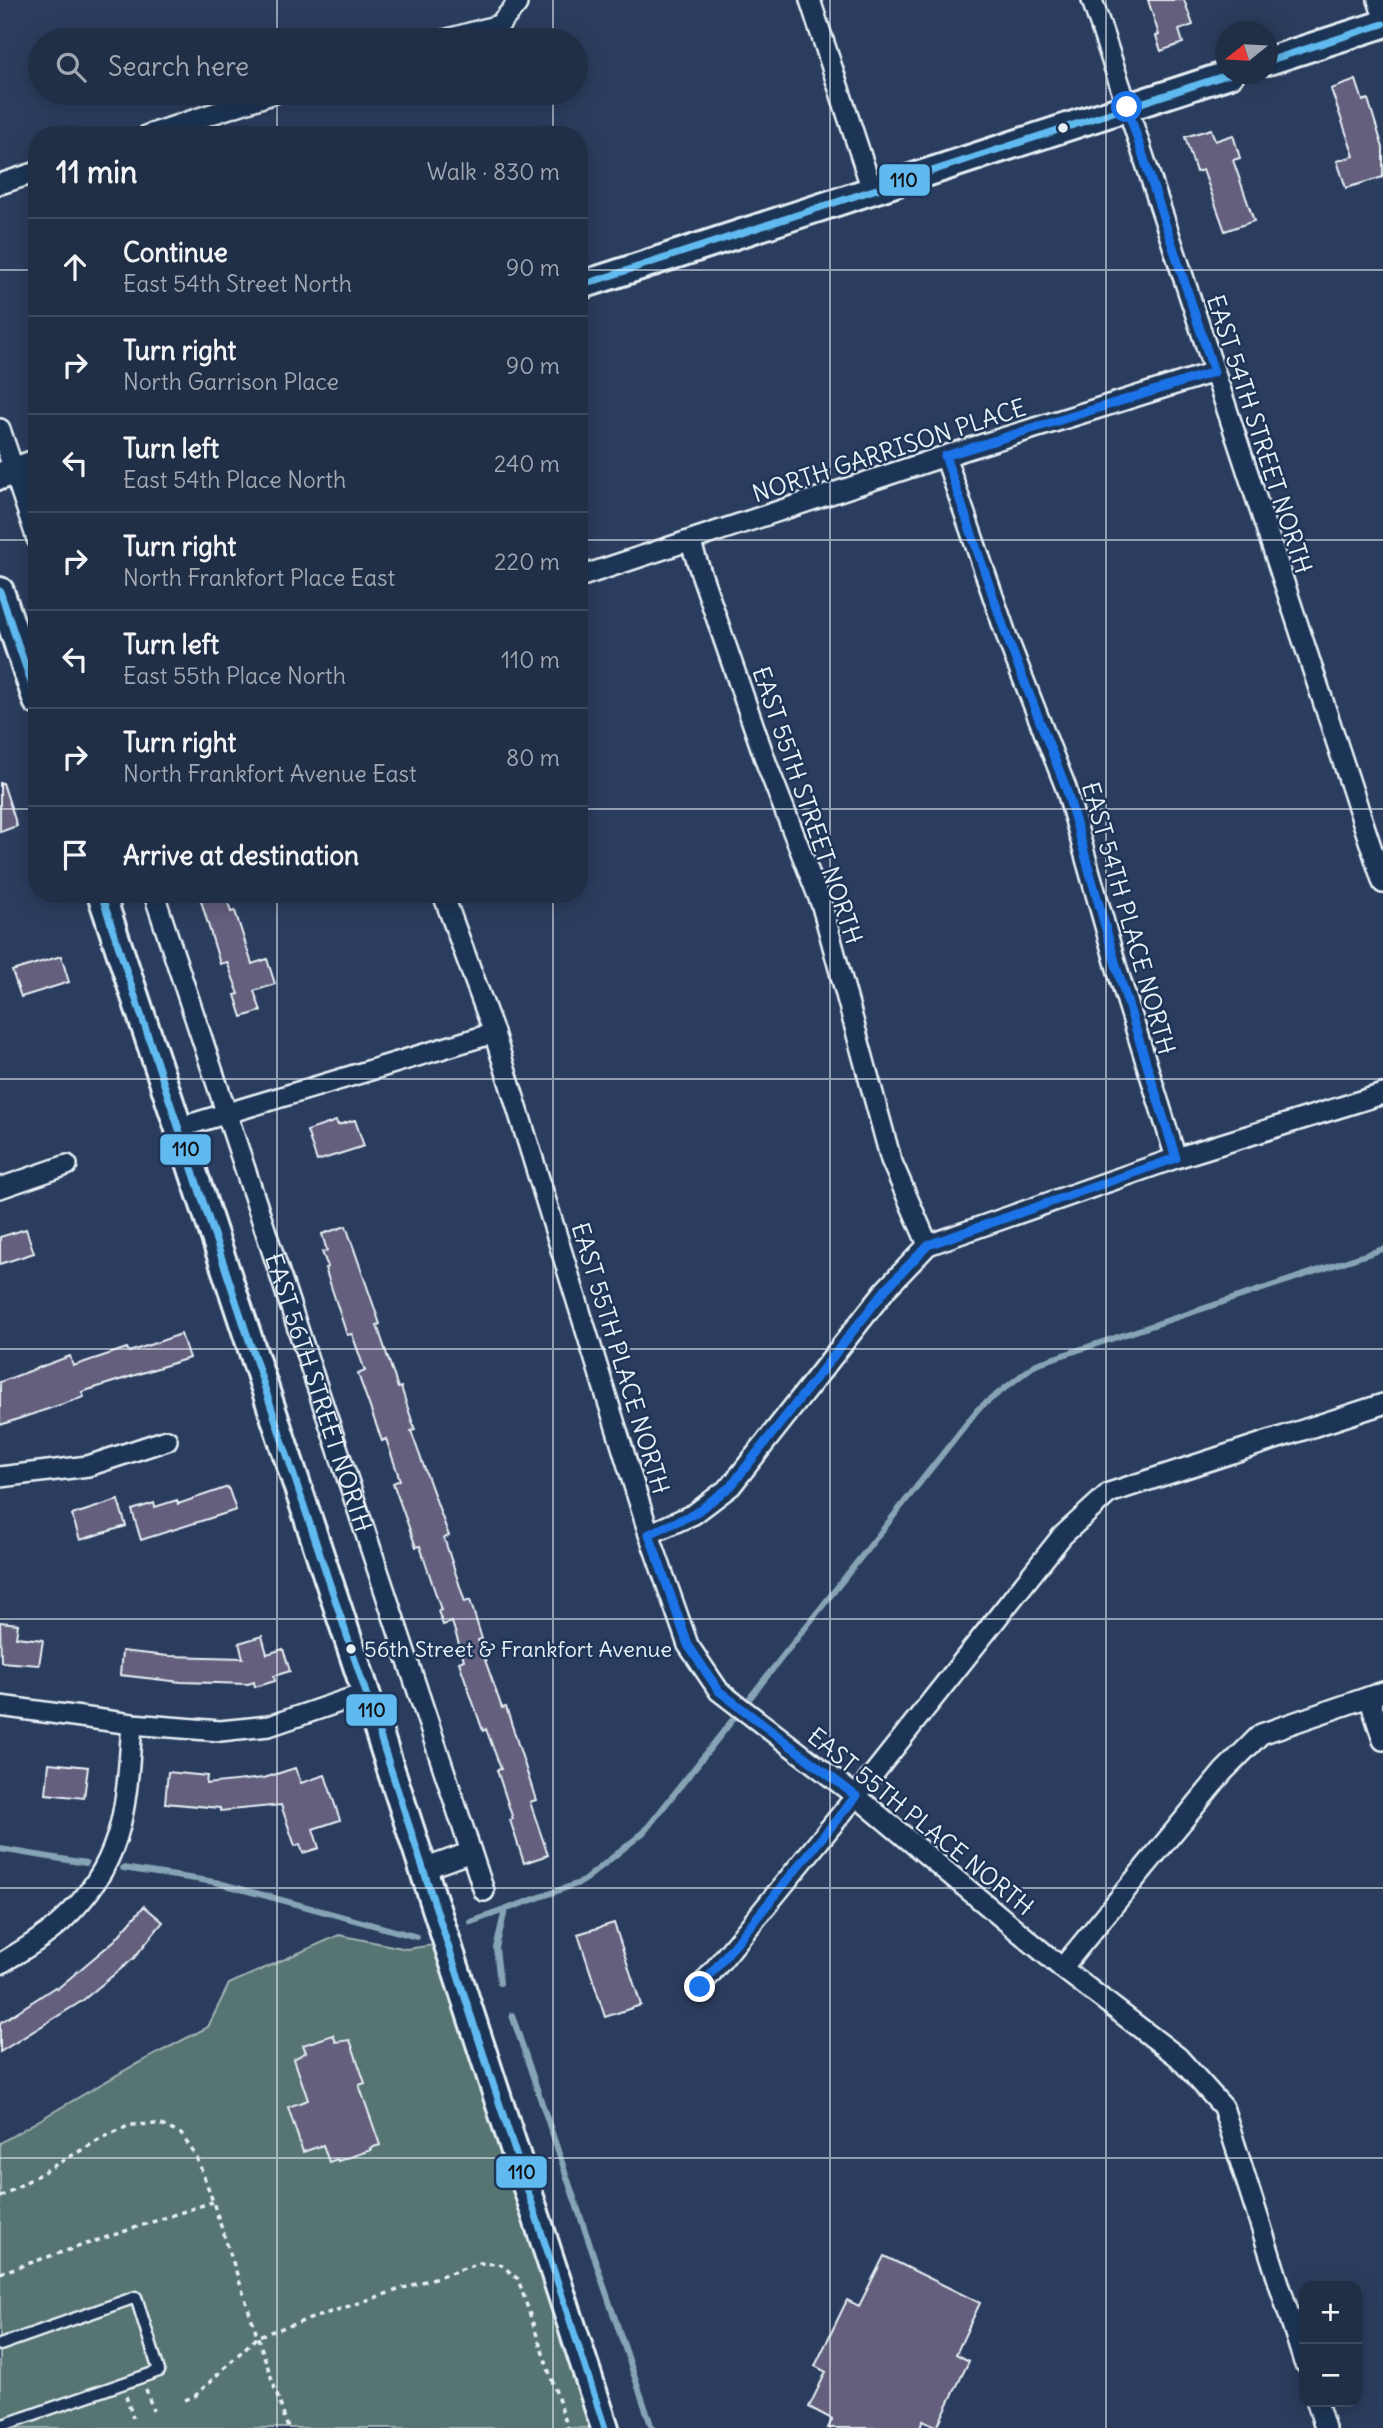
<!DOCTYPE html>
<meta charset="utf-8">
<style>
:root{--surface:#202e46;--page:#2d3a51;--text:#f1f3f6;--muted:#a2a8b3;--line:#3d4a5f}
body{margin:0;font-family:Delius,sans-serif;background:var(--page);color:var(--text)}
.controls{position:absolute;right:21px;bottom:21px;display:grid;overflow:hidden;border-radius:14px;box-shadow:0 4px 18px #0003}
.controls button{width:63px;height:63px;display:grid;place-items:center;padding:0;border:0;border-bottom:2px solid var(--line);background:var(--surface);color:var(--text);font:35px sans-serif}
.compass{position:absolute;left:1215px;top:21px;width:63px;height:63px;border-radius:50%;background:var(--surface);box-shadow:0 4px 18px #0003;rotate:252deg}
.stop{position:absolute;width:21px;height:21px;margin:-16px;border:5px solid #1a73e8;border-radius:50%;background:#fff}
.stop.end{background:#1a73e8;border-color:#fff;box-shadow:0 2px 7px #0008}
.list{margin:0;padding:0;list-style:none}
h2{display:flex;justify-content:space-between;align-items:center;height:91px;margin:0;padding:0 28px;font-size:30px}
h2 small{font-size:23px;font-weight:400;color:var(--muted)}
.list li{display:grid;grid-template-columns:46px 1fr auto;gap:21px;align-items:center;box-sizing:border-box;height:98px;padding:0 28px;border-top:2px solid var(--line)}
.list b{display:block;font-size:26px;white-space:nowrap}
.list p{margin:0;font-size:23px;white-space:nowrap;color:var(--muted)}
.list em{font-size:23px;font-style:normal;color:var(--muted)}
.icon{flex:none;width:38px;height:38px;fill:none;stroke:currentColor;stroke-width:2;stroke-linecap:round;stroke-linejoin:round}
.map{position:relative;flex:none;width:1383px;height:2428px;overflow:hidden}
.search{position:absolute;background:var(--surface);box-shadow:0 4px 18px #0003;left:28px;top:28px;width:560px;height:77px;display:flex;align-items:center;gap:18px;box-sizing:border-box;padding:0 24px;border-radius:38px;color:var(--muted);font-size:26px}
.panel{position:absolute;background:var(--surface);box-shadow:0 4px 18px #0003;left:28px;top:126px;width:560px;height:777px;border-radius:28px}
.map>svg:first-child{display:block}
</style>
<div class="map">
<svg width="1383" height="2428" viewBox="0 0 1383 2428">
<rect width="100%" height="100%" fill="#2b3d5e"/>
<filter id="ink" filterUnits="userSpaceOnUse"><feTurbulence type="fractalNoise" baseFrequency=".0143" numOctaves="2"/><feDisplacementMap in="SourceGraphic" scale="14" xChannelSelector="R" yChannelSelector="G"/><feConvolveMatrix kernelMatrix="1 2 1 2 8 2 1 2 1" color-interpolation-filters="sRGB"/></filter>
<g filter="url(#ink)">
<path fill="#567472" stroke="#9fb2b5" stroke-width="2" d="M339,1935L407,1949L433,1945L592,2428H0V2143L131,2067L208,2027L229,1984Z"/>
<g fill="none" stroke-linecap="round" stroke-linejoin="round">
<path stroke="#86a4b5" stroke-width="6" d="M0,1849L86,1863
M123,1868L215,1882L417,1937
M471,1922L582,1882L644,1832L978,1409L1036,1364L1383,1249
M500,1983L496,1948L505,1910
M512,2015L652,2428"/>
</g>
<path fill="#635f7c" stroke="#e8f1f8" stroke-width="2" d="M1148,0H1184L1193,25L1179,30L1183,43L1161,51L1156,36L1159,35Z
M1356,80L1363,101L1368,99L1383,148V177L1346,188L1337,161L1354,156L1331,89Z
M1211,129L1215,141L1233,135L1240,158L1233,160L1254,221L1225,231L1203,170L1196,172L1185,137Z
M0,783H3L17,826L0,832Z
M199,894H226L231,912L235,911L252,964L267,959L275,984L254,991L261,1011L242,1017L235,995L239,994L227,962L220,964Z
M61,956L69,982L21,997L12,971Z
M355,1120L364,1146L317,1161L307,1131L336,1121L338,1125Z
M346,1226L380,1324L377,1325L398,1388L401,1387L415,1430L411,1431L449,1536L444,1538L465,1602L470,1600L482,1639L478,1640L502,1708L506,1707L536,1800L530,1802L548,1855L524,1863L510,1820L513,1819L497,1770L501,1769L486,1729L483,1731L459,1662L464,1660L452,1622L443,1625L438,1611L441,1610L420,1546L416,1547L393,1483L400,1480L386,1439L382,1441L358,1374L365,1371L352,1334L347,1335L325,1268L328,1267L322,1252L327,1251L322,1234Z
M26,1229L34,1253L0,1264V1237Z
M181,1334L189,1358L82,1392L84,1397L0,1425V1382L70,1356L73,1366L127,1348L129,1352Z
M228,1487L236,1510L141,1540L132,1510L154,1503L155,1507L177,1500L178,1504Z
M118,1500L126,1526L80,1540L72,1515Z
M0,1622L18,1624L16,1637L43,1640L39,1665L1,1662Z
M262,1636L267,1654L283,1649L290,1671L274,1676L275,1681L255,1687L254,1682L248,1684L181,1682L120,1675L122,1651L168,1656L243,1658L239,1643Z
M49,1763L88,1767L84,1798L46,1794Z
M295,1768L301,1783L325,1775L340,1820L313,1829L319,1848L303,1853L300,1844L295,1846L281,1805L220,1811V1808L165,1803L168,1772L207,1776L206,1784L264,1778Z
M144,1906L163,1922L134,1958L82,2001L0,2052V2023L55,1987L57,1989L115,1940Z
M614,1923L641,2005L605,2017L578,1934Z
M333,2035L336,2042L350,2040L365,2083L359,2085L380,2145L370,2148L371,2150L338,2161L337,2159L329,2162L323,2145L303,2152L288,2107L308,2100L294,2059L306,2052L303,2045Z
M884,2256L980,2303L956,2354L969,2361L937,2427L923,2420L920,2428H828L832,2419L809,2407L826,2372L815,2366L847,2300L859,2306Z"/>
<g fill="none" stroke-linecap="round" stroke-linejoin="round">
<g stroke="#e8f1f8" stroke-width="15">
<path id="lane" d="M0,2345L136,2297L159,2371L0,2426"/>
</g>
<g stroke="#e8f1f8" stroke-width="24">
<g id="street">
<path d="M810,0L872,190"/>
<path d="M1092,0L1383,883"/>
<path d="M1378,0L1383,15"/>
<path d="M444,40L499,25L517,4V0"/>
<path d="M148,135L275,93"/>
<path d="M0,184L37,172"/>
<path d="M0,429L37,539"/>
<path d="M945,456L1008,640L1066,788L1118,972L1176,1158"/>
<path d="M690,541L767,765L822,906L891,1160L928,1245"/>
<path d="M579,577L945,456L1214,372"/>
<path id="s1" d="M154,894L484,1891"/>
<path d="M443,894L494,1033L649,1534L688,1645L719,1691L856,1796L1062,1968L1178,2057L1223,2107L1304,2362"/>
<path d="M178,1128L494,1033"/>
<path d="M0,1188L67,1165"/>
<path d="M0,1477L88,1466L167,1440"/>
<path d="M649,1534L694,1514L731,1486L886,1289L928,1245L1176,1158L1383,1094"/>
<path d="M1369,1697L1383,1740"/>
<path d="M0,1706L132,1724L220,1731L269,1726L366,1693"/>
<path d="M424,1869L471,1852"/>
<path d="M0,1964C21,1951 44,1938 62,1921C126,1862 126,1804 132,1724"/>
<path d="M1062,1968L1223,1772L1261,1734L1383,1692"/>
<path d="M700,1987L856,1796L1062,1536L1109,1493L1383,1404"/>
<path d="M1317,2402L1325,2428"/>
</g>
</g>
<g stroke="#e8f1f8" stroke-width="32">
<path id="secondary" d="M1268,61L1383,24
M579,286L1230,74
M0,476L37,463
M0,591L37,701
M101,894L366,1693L605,2428"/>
</g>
<path stroke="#e8f1f8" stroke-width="3.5" stroke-dasharray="5 5" stroke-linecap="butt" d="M0,2197L106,2136L130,2125L159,2124L181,2134L196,2156L209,2190L288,2428
M0,2273L212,2202
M146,2389L153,2411
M126,2396L133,2418
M185,2400L195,2396L258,2336L480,2263L500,2264L518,2279L568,2428"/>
<use href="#lane" stroke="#1d3557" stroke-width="10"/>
<use href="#street" stroke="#1d3557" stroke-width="19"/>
<use href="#secondary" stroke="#1d3557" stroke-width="26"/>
<g stroke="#1d3557" stroke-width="12">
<path id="bus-1" d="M1268,61L1383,24
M579,286L1230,74
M0,591L37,700
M101,894L366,1693L605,2428"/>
</g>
<use href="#bus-1" stroke="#60baf0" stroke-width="7"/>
</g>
</g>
<g fill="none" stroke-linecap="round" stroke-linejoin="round" filter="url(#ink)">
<path stroke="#1a73e8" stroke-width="9" d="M700,1987L856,1796L719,1691L688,1645L649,1534L694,1514L731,1486L886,1289L928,1245L1176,1158L1118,972L1066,788L1008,640L945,456L1214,372L1127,107"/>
</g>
<path fill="none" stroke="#e8f1f8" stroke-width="2" stroke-opacity="0.55" d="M277,0V40M553,0V40M830,0V2428M1106,0V2428M277,93V135M553,93V135M0,270H37M579,270H1383M0,540H37M579,540H1383M0,809H37M579,809H1383M277,894V2428M553,894V2428M0,1079H1383M0,1349H1383M0,1619H1383M0,1888H1383M0,2158H1383"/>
<g fill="#e8f1f8" stroke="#1d3557" stroke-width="2.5">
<circle cx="1063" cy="128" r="6"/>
<circle cx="351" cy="1649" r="6"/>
</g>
<g text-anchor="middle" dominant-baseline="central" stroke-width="5" stroke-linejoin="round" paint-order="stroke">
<g font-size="22" fill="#e8f1f8" stroke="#1d3557" text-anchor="start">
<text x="364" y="1649">56th Street &amp; Frankfort Avenue</text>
</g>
<g font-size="24" fill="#e8f1f8" stroke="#1d3557">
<text transform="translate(1260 434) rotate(72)">EAST 54TH STREET NORTH</text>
<text transform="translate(889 450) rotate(-18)">NORTH GARRISON PLACE</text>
<text transform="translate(808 805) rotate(71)">EAST 55TH STREET NORTH</text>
<text transform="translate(1129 918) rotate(74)">EAST 54TH PLACE NORTH</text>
<text transform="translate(621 1358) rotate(73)">EAST 55TH PLACE NORTH</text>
<text stroke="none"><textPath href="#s1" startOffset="525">EAST 56TH STREET NORTH</textPath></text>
<text transform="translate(921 1821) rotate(39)">EAST 55TH PLACE NORTH</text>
</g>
</g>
<g stroke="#1d3557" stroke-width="2.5">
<rect x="878" y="163" width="53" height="34" rx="7" fill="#60baf0"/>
<rect x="159" y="1133" width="53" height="33" rx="7" fill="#60baf0"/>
<rect x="345" y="1693" width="53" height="34" rx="7" fill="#60baf0"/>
<rect x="495" y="2155" width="53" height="34" rx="7" fill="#60baf0"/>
</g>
<g font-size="19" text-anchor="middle" font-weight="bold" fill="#111">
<text x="904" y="187">110</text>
<text x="186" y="1156">110</text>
<text x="372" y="1717">110</text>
<text x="522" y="2179">110</text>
</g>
</svg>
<div class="controls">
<button>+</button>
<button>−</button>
</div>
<svg class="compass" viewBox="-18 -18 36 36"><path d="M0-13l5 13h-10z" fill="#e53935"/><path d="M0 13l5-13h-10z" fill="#a2a8b3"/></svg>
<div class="stop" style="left:1127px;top:107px"></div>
<div class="stop end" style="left:700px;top:1987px"></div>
<div class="search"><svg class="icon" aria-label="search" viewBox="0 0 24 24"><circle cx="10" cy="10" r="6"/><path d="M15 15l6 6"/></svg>Search here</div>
<section class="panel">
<h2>11 min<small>Walk · 830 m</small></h2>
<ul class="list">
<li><svg class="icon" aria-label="ahead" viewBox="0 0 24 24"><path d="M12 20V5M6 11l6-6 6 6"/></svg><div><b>Continue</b><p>East 54th Street North</p></div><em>90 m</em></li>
<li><svg class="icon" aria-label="right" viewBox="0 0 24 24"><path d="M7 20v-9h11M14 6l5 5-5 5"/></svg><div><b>Turn right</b><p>North Garrison Place</p></div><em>90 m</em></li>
<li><svg class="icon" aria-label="left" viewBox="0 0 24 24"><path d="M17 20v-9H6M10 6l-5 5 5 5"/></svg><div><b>Turn left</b><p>East 54th Place North</p></div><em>240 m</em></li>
<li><svg class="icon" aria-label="right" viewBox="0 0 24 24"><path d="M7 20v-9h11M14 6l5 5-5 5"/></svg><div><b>Turn right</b><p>North Frankfort Place East</p></div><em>220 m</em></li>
<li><svg class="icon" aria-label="left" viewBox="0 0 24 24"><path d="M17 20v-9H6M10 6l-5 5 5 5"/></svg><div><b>Turn left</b><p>East 55th Place North</p></div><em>110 m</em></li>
<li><svg class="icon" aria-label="right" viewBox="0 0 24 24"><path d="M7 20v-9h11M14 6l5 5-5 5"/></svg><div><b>Turn right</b><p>North Frankfort Avenue East</p></div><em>80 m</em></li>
<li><svg class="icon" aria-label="arrive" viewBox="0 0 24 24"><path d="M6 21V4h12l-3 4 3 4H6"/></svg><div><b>Arrive at destination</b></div></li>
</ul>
</section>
</div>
